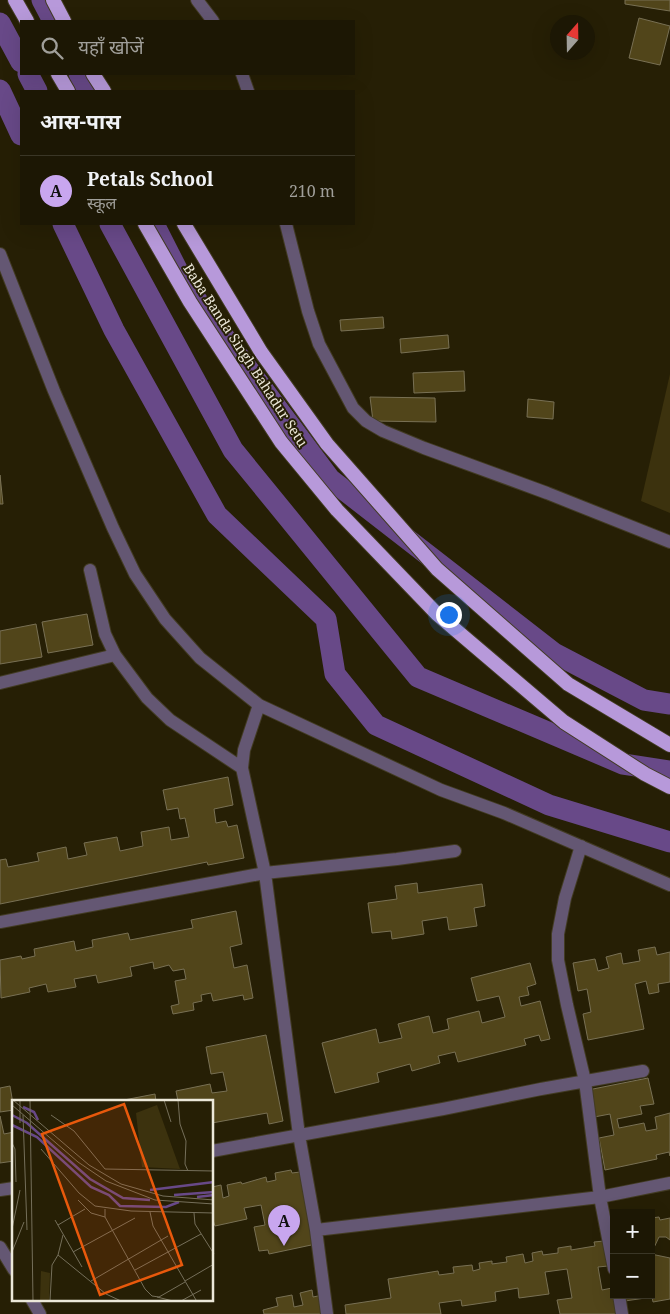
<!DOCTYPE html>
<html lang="hi">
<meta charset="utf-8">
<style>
:root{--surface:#1c1704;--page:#25200e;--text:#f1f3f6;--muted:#a09f9a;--line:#3a3626;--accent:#c8a6ef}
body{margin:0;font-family:"Noto Serif","Noto Sans Devanagari",serif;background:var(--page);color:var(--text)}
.controls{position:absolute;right:15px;bottom:15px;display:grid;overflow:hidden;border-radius:0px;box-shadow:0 5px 20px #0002}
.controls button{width:45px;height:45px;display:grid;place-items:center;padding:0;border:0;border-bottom:1px solid var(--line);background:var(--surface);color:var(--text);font:25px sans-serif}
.compass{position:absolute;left:550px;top:15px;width:45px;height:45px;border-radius:50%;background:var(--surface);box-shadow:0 5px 20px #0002;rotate:20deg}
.you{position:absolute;left:448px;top:614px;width:18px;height:18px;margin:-12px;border:4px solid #fff;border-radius:50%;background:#1a73e8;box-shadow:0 0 0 8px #1a73e833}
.badge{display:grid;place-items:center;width:32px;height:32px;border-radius:50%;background:var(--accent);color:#111;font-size:16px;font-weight:700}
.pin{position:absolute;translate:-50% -41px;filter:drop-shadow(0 1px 2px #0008)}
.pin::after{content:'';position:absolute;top:26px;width:18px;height:15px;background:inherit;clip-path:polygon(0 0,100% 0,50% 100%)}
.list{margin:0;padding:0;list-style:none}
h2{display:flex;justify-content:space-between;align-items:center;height:65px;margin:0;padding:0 20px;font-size:21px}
h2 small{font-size:16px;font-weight:400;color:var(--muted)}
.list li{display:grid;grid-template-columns:32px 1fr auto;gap:15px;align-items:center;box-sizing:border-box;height:70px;padding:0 20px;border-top:1px solid var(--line)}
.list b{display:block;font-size:19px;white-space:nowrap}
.list p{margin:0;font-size:16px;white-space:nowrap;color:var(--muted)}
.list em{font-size:16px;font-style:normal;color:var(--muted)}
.icon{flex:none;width:28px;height:28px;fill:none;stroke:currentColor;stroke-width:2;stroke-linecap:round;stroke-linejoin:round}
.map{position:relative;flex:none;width:670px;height:1314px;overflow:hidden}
.search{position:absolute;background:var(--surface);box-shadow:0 5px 20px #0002;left:20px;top:20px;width:335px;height:55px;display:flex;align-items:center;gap:12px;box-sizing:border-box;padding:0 18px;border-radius:0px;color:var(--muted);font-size:19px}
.panel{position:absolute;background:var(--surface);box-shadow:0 5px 20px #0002;left:20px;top:90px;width:335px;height:135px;border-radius:0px}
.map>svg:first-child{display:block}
</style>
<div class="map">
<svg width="670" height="1314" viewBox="0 0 670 1314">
<rect width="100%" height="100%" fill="#261f05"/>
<path fill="#3c320e" d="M670,374V513L641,501Z"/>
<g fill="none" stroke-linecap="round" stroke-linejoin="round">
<path stroke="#684988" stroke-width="21" d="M42,0L53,21
M0,23L21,62
M28,74L37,91
M79,74L88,91
M0,90L21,135
M63,224L114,330L217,515L326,619L335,674L376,725L549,805L670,842
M110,224L233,450L418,677L623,764L670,771
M154,224L184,283L330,479L554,653L644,700L670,704"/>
</g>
<path fill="#51451a" stroke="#787054" d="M625,0H670V11L625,4Z
M639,18L670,26L660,65L629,58Z
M383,317L384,328L341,331L340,320Z
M448,335L449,348L401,353L400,339Z
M464,371L465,391L414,393L413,373Z
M370,397L435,398L436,422L373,421Z
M528,399L554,402L553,419L527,417Z
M0,475L3,504H0Z
M87,614L93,645L48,653L42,622Z
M36,624L42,657L0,664V631Z
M228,777L233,805L214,809L216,823L226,821L228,827L237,825L244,858L208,865L207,862L0,904V860L6,859L8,867L39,861L37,853L66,847L68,859L87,855L84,843L117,837L120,851L143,846L141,832L169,827L171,840L189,837L185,818L180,819L178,808L167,810L163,790Z
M417,883L418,893L482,884L485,906L474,908L477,926L449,930L447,917L422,921L424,934L392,939L391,931L372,933L368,903L397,899L395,886Z
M236,911L242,944L230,947L234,968L247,965L253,998L244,1000L243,995L213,1001L211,993L201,995L202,1001L193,1003L194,1010L173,1014L171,1006L179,1004L175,981L186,979L184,969L173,971L169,965L154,969L153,962L130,967L132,976L98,983L96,975L74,979L76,987L48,992L46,984L29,988L30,992L1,998L0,960L21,956L22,959L35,956L34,949L74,941L76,951L93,947L92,940L128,933L130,940L193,928L191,920Z
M655,947L657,955L670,952V982L658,984L659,992L649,994L646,981L635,984L644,1029L588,1040L583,1014L591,1012L587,989L578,991L573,963L595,959L598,971L609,968L606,957L621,953L623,964L640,961L638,950Z
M530,963L536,984L527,987L529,995L519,997L521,1006L540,1001L550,1039L541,1041L539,1035L524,1039L526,1045L458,1062L455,1052L438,1056L440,1063L412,1071L410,1064L377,1073L379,1082L335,1093L322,1043L376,1029L379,1043L402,1038L398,1024L429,1016L433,1033L449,1029L447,1019L479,1011L482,1023L505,1017L499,996L477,1001L471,978Z
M266,1035L283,1121L269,1124L267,1113L212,1123V1102H175L178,1101L176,1091L210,1084L212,1093L227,1091L223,1072L211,1074L206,1047Z
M648,1078L654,1104L640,1106L642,1114L617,1119L619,1128L644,1123L646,1131L657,1129L655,1117L670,1113V1156L669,1152L656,1155L657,1159L605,1170L599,1138L614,1135L610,1114L594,1117L588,1090Z
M10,1086L14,1110L0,1112V1088Z
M155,1094L156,1102H124V1100Z
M0,1116L4,1134L14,1132V1161L0,1163Z
M291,1170L292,1173L300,1172L316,1244L269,1254L268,1250L259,1251L254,1227L265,1225L261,1205L244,1208L247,1219L215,1226L212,1217V1187L221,1185L223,1198L229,1196L227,1185L241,1182L242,1184L266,1177L267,1182L276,1180L275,1173Z
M659,1217L660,1220L670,1218V1240L666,1237H659L651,1254V1218Z
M604,1241L608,1266L598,1267L602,1290L612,1288L616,1314H560L557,1300L572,1298L567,1269L545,1272L549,1294L519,1298L518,1288L495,1292L496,1301L462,1306L461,1300L439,1303L441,1314H346L345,1305L391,1298L388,1279L438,1271L439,1275L454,1273L453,1267L472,1265L473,1271L480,1269L479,1263L492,1261V1264L507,1262L506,1257L523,1254L525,1263L533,1261L532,1253L542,1251L543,1255L558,1253V1248L571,1246V1250L595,1246L594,1242Z
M651,1254L670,1258V1299L653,1302L652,1297L625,1301L623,1295H651Z
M312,1290L313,1297L323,1295L326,1314H264L263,1310L278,1306L276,1298L292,1295L294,1307L303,1305L300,1293Z"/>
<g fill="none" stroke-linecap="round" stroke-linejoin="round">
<g stroke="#423b23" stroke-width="14">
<path id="minor" d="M197,0L213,21
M242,74L248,91
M286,224L308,311L319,344L353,408L366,421L383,431L424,448L547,493L670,542
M0,254L54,391L113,528L135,574L165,619L200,658L259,705L441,790L504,813L670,885
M90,570L105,634L115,655L147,698L170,720L242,768
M0,683L115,655
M259,705L244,750L242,768L265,873L299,1135L316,1230L327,1314
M581,846L565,898L558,934V960L567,1005L585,1081L600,1197L614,1269
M0,922L265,873L397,859L455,851
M212,1151L443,1109L541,1089L643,1071
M0,1190L14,1188
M316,1230L600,1197L670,1183
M0,1247L14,1270
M619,1295L622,1314
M32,1300L40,1314"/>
</g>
<g stroke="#423b23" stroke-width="16">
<path id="trunk" d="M15,0L27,21
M53,0L64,21
M58,74L68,91
M93,74L104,91
M145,224L190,302L281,442L337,510L437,614L564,722L645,774L670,787
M184,224L261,352L327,444L437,569L568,684L670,745"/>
</g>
<use href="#minor" stroke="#645773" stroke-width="12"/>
<use href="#trunk" stroke="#b799da" stroke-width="14"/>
</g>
<g text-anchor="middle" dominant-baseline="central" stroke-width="4" stroke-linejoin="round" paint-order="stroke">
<g font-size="14" fill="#ece8d9" stroke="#261f05">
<text transform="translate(246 355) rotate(57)">Baba Banda Singh Bahadur Setu</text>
</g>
</g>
<g transform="translate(12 1100)">
<rect width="201" height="201" fill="#261f05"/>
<path d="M145,5L168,69L130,67L124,13ZM29,171L38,173L37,200L32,201H28Z" fill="#3c320e"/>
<path fill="none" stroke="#684988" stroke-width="2.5" d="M11,7L22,12L26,20M0,15L15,23L78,79L111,98L138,100M0,25L25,37L79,87L97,95L108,106L154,107L167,102M138,90L202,82M162,95L202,92M185,97L202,95"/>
<path fill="none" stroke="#756f5a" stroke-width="1" d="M1,0L77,65L109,84L151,96L202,100M18,0L21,201M152,0L159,22M166,0L168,24L174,41L173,64L176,71M0,5L66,62L94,81L143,100L202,104M11,15L15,130M39,15L62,31L93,69L202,71M8,23V0M0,43L3,49L4,82M29,49L67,93L83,106L119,111L202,113M66,100L79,113L93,117M93,109V117L133,189L140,196L147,197L173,182M138,112L141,126L184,200M182,113L183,124L202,154M43,120L70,167M46,125L73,109M0,129L8,90M51,135L46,155L94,194L109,201M0,152L12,122M61,152L123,118M123,170L189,134M79,181L156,136M173,181L202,164M145,197L161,201M38,201L40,165L46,155M169,201L189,190"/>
<path fill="#e8590c" fill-opacity="0.15" stroke="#e8590c" stroke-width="2.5" d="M112,4L170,165L88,195L30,34Z"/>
<rect width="201" height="201" fill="none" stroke="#ece8d9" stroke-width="2.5"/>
</g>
</svg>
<div class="controls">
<button>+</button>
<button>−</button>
</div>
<svg class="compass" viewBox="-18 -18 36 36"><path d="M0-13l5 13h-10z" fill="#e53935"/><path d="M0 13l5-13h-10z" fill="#a09f9a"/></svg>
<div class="you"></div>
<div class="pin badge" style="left:284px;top:1246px">A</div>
<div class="search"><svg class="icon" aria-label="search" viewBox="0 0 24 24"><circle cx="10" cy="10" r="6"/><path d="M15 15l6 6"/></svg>यहाँ खोजें</div>
<section class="panel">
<h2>आस-पास<small></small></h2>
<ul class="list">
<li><span class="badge">A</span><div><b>Petals School</b><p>स्कूल</p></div><em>210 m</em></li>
</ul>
</section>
</div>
